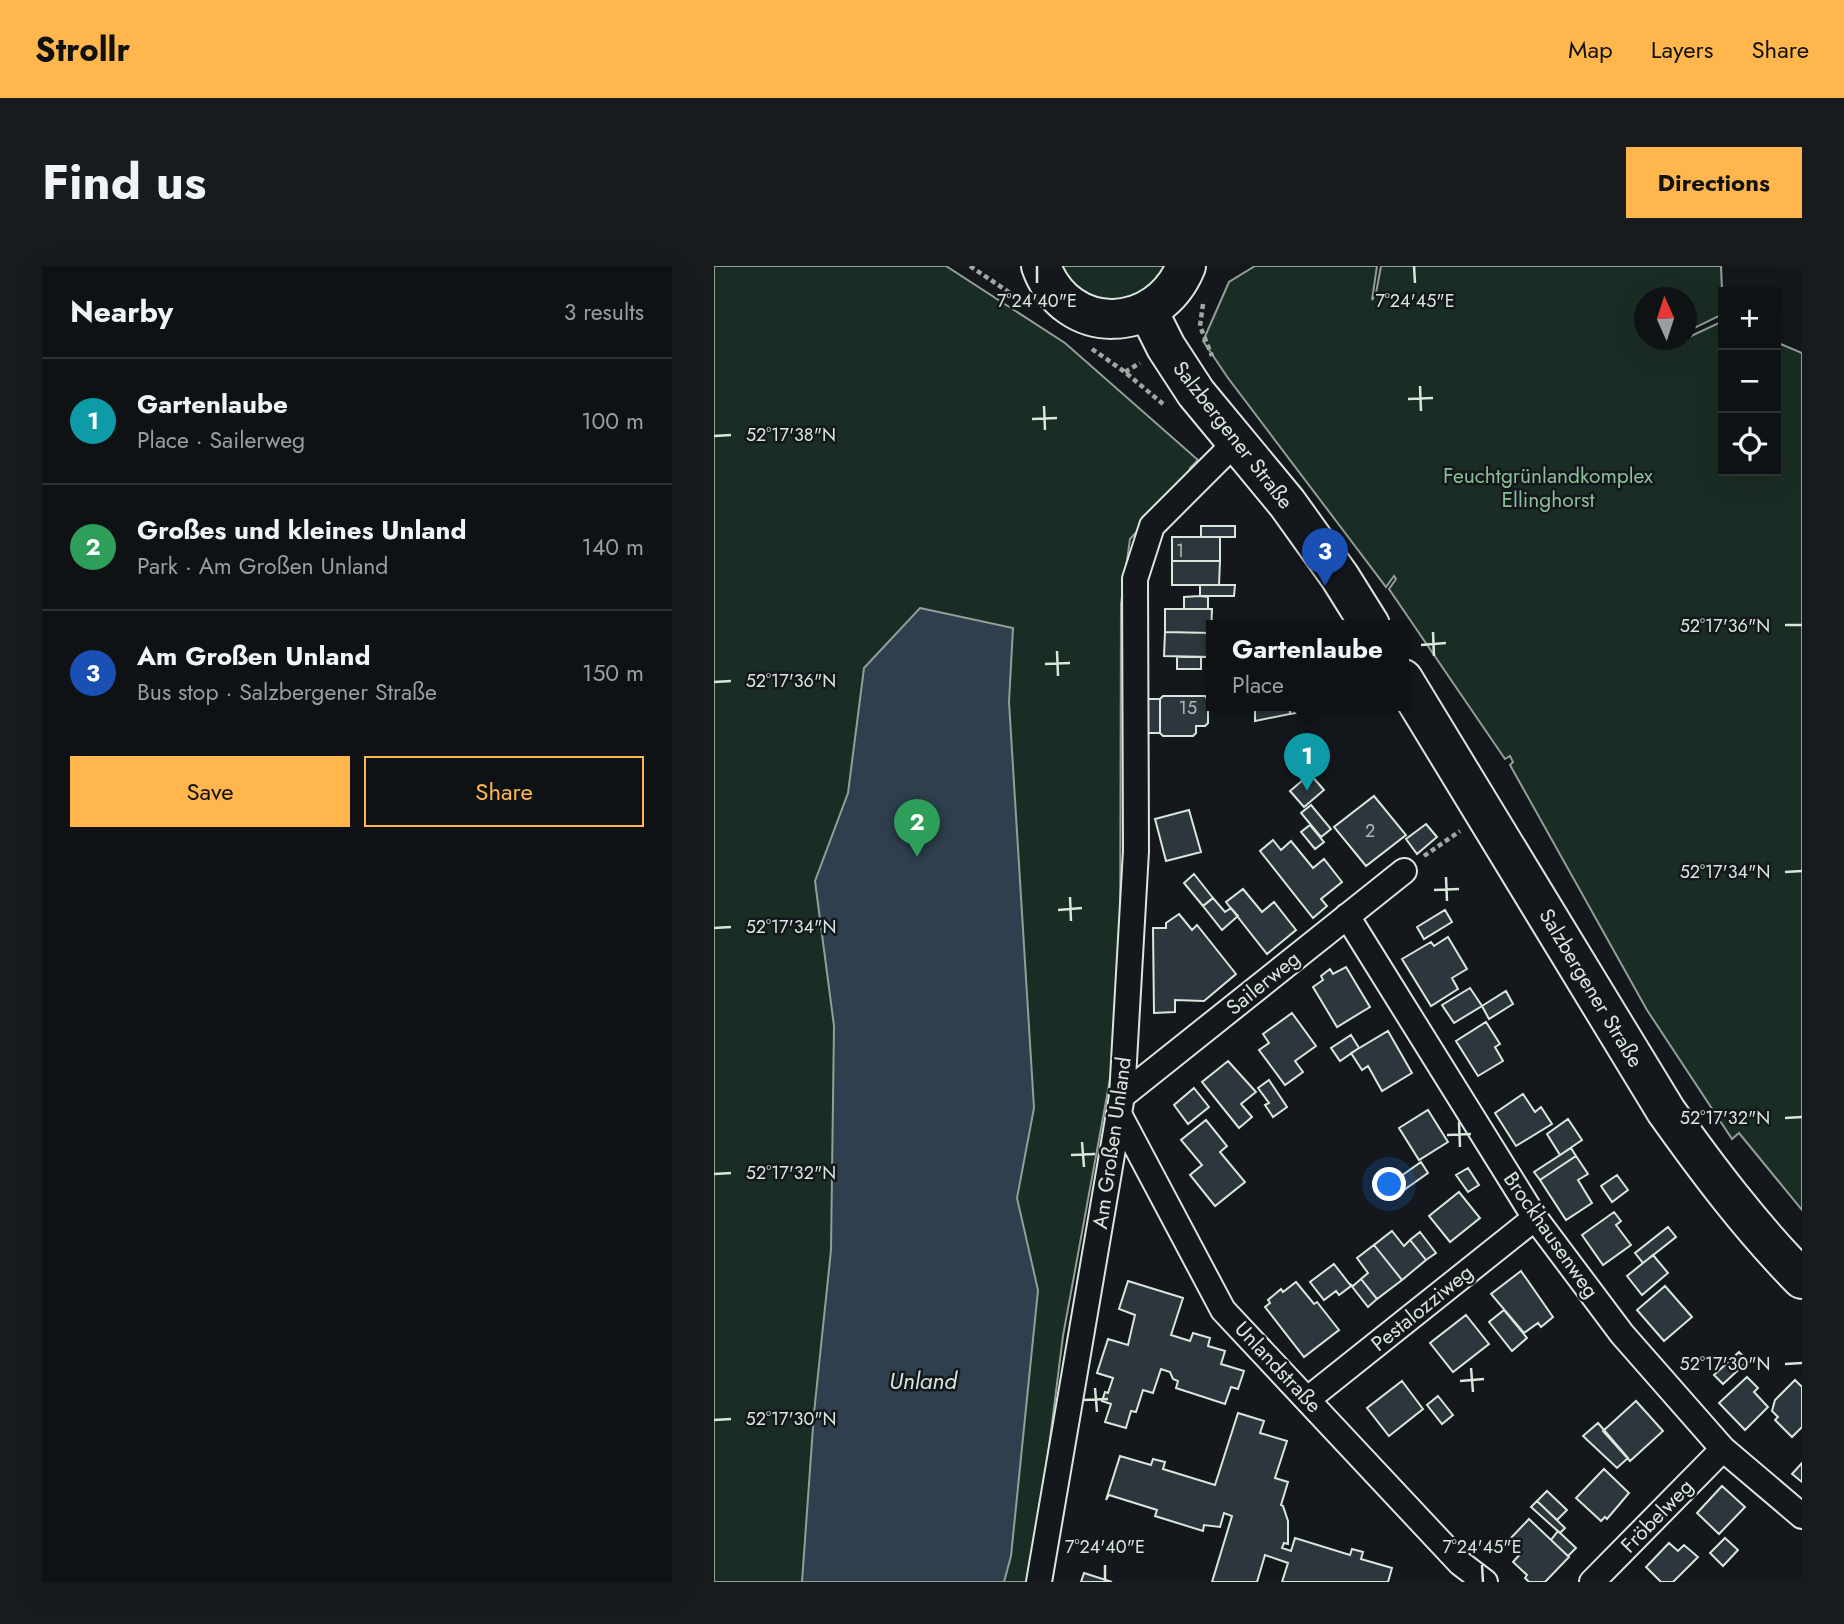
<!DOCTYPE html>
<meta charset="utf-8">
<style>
:root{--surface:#0f1215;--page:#181b1e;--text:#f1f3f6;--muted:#9b9ea0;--line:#2f3234;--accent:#ffb74d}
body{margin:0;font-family:Jost,sans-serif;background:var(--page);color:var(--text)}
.controls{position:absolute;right:21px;top:21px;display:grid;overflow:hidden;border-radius:0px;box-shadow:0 7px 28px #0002}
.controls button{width:63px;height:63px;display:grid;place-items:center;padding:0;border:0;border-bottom:2px solid var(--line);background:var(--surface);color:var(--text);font:35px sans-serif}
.compass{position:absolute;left:920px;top:21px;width:63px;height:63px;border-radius:50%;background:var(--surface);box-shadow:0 7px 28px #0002;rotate:357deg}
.you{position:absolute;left:676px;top:919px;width:24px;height:24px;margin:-18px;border:5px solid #fff;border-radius:50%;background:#1a73e8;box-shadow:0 0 0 10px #1a73e833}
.badge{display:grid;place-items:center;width:46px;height:46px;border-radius:50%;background:var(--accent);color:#fff;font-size:23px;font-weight:700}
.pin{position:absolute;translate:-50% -58px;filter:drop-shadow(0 2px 4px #0008)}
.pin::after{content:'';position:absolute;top:37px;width:24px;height:21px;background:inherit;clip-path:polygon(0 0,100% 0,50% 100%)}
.popup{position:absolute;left:492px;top:354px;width:203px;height:91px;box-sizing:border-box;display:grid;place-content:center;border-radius:0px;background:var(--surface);filter:drop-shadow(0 2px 5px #0005);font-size:23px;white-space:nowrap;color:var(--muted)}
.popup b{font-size:26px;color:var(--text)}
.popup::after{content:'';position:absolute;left:50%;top:100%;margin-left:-14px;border:14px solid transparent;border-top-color:var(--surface)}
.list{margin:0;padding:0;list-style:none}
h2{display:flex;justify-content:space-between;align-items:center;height:91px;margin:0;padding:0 28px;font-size:30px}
h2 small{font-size:23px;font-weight:400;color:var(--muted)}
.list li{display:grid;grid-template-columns:46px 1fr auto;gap:21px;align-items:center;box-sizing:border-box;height:126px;padding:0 28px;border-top:2px solid var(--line)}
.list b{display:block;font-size:26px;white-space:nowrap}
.list p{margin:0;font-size:23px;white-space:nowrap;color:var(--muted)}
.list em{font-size:23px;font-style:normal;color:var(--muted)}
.actions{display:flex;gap:14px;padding:21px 28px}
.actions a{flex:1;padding:16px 0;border:2px solid var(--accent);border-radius:0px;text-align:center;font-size:24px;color:var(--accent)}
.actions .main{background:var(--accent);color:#111}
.icon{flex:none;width:38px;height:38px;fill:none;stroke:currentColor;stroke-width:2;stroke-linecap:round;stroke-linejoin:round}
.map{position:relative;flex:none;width:1088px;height:1316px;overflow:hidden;border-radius:0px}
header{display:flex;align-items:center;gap:42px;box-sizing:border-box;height:98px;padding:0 35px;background:var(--accent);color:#111}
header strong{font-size:33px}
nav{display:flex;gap:38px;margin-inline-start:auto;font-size:24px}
.intro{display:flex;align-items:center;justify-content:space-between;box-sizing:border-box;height:168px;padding:0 42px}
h1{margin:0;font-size:49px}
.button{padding:18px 32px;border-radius:0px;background:var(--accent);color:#111;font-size:24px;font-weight:700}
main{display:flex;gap:42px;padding:0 42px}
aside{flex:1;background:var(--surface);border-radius:0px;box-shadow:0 7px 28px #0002}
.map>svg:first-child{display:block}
</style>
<header>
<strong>Strollr</strong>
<nav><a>Map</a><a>Layers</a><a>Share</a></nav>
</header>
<div class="intro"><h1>Find us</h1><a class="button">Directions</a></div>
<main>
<aside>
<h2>Nearby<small>3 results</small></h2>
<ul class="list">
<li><span class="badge" style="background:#0f9aa8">1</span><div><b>Gartenlaube</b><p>Place · Sailerweg</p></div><em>100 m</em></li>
<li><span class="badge" style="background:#2e9e5b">2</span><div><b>Großes und kleines Unland</b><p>Park · Am Großen Unland</p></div><em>140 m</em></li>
<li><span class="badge" style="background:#1a4fb4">3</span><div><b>Am Großen Unland</b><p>Bus stop · Salzbergener Straße</p></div><em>150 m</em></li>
</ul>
<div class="actions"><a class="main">Save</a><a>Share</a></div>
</aside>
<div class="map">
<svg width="1088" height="1316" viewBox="0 0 1088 1316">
<rect width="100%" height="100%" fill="#14181c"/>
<path fill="#1a2d24" stroke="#939e99" stroke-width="2" fill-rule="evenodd" d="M0,0H232L351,77L484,194L476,202L479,206L416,273L407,338L406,721L399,797L349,1070L318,1316H0Z
M344,0H455L441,21L398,37L368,28Z
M541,0H663L658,34L662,27L667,0H1007L1009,48L974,65L975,71L1009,55V205H1062V76L1088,87V944L1025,867L1018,873L933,744L796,499L799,496L796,490L791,493L675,323L682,313L680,310L672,321L514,112L489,75L515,16ZM931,32H973V74H931Z"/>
<path fill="#2f3f4d" stroke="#939e99" stroke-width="2" d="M206,342L299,362L295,436L320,842L303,932L324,1024L297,1290L290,1316H88L100,1147L117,984L120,760L101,615L134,527L150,402Z"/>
<path fill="#2c363c" stroke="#d8e6dc" stroke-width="2" d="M487,260H521V271H487Z
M458,271H506V295H458Z
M458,295H506L505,319H458Z
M486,319H521L520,330H486Z
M486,330L494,331V343H470V331Z
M451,343H498L497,367L451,366Z
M451,366L497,367V391L450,390Z
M463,391H487V403H463Z
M449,430H491L494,434V457L491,460H482V467L479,470H449L446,467V433Z
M432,433H446V467H432Z
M541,439H576V448L541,455Z
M576,439H589L588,446L576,448Z
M596,508L610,524L590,541L576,525Z
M660,530L692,569L652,600L620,561Z
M597,539L617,563L607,571L587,547Z
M475,544L487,586L452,595L441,553Z
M712,558L723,571L703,588L692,573Z
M596,559L610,576L601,583L587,566Z
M559,574L567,584L577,575L599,602L610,593L628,616L607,633L613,640L599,652L546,585Z
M480,608L499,632L489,640L470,617Z
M529,623L548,646L560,636L582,664L553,688L512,636Z
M499,632L511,646L517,642L524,650L508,664L489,640Z
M731,644L738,656L710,673L703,661Z
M465,648L478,664L483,659L522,708L490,735L461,734V746L440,747L439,662H452V657Z
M734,671L753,703L738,712L744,723L717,740L688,693L717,676L720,680Z
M632,701L656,741L623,761L599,721L609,714L607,710L616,703L619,708Z
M756,722L768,740L740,757L728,739Z
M792,725L799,738L775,753L768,740Z
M578,747L602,780L581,795L589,806L571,819L545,784L555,777L549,768Z
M772,756L786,778L781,781L789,795L764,810L742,775Z
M674,765L698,807L668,825L654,800L648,804L637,787Z
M637,769L645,782L626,795L617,782Z
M514,795L542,826L527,838L538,851L525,862L488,816Z
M555,814L573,841L559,851L551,839L555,837L544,822Z
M480,822L495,841L474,858L460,839Z
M809,828L821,846L827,841L838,858L802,880L781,847Z
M714,844L734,876L705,894L685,862Z
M854,853L868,874L846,889L833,868Z
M492,854L513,880L506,886L531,916L501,940L476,909L488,899L467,874Z
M857,882L862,890L826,914L820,906Z
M862,890L874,908L864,914L878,937L852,954L826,914Z
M707,896L714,907L687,926L680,915Z
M754,902L765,919L754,926L742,909Z
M903,909L914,924L898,936L887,920Z
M745,926L766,952L736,976L715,950Z
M900,946L907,955L902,959L917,979L889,999L868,969Z
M954,961L962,971L929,997L921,987Z
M678,965L690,980L696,974L712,994L688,1014L660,979Z
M706,966L722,987L712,994L696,974Z
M660,979L688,1014L663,1033L647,1013L654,1007L643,992Z
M939,989L954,1007L928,1029L913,1010Z
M620,998L637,1020L625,1029L622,1025L610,1034L596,1016Z
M807,1005L839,1051L827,1061L824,1057L810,1067L777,1028Z
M647,1013L663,1033L654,1041L636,1018L639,1020Z
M414,1015L469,1032L457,1069L476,1075L479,1067L496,1072L494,1080L511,1085L507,1098L530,1105L524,1123L517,1121L511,1138L462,1122L464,1115L459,1113L456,1106L447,1103L439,1127L429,1124L422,1146L417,1145L412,1162L391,1156L397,1138L388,1135L391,1126L394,1127L399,1112L383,1107L394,1073L414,1079L421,1049L405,1043Z
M582,1016L600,1038L603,1036L625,1064L590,1091L551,1041L556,1037L554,1034L567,1023L569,1026Z
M951,1020L978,1051L950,1075L923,1044Z
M790,1044L813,1072L798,1085L775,1056Z
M752,1049L775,1078L739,1106L716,1077Z
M1025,1086L1034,1095L1009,1118L1000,1109Z
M1033,1111L1044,1122L1040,1126L1054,1141L1031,1164L1005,1137Z
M1081,1114L1088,1121V1161L1078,1171L1061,1154L1064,1151L1058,1145L1061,1134Z
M688,1115L709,1143L675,1170L653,1142Z
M724,1130L739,1149L728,1158L713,1139Z
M922,1135L949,1165L916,1195L889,1165Z
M524,1147L550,1155L546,1167L573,1175L561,1212L574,1216L567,1239L569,1240L574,1255V1278L570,1277L568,1282L577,1285L581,1272L636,1289L638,1283L649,1286L647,1293L678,1302L674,1316H568L574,1297L551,1289L543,1316H498L518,1250L510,1247L506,1261L490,1259L489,1265L441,1250L443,1244L395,1229L392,1234L406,1190L437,1199L439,1193L451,1196L449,1203L501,1219Z
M884,1157L914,1192L903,1202L869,1170Z
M1088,1197V1216L1078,1208Z
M890,1203L915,1227L893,1253L891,1251L887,1255L862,1232Z
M1008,1220L1031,1241L1005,1268L983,1247Z
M833,1225L853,1244L843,1254L823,1235Z
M823,1235L851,1262L846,1267L817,1241Z
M815,1253L855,1291L831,1316H815L811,1312L813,1309L799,1296L807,1287L794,1275Z
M844,1265L862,1282L854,1290L837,1274Z
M1011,1272L1024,1284L1009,1300L996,1287Z
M955,1277L964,1285L970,1279L984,1291L959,1316H947L932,1301Z
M370,1307L398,1316H367Z"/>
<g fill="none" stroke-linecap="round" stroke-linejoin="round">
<g stroke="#d8e6dc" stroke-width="28">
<path id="street" d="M633,650L821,952L908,1068L1009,1183L1088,1250
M408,830L690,605
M406,850L509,1044L746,1297L771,1316
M594,1133L821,952
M325,1316L408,830L422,585L421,313L438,260L521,177
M878,1316L1009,1183"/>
</g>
<g stroke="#d8e6dc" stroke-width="42">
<path id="primary" d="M327,0C353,72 444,69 472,0
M434,45L452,81L482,127L573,237L626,311L656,359
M689,413L952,845C994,904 1037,961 1088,1013"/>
</g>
<path stroke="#9da8a2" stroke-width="4.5" stroke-dasharray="5 3.5" stroke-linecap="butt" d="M256,0L308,35
M489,38L486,60L498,90
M378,83L411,106L449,138
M411,106L426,97
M710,590L746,565"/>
<use href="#street" stroke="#14181c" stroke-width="24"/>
<use href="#primary" stroke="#14181c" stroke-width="38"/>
</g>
<path fill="none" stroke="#d8e6dc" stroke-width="2.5" d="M323,0V17M700,0L701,17M706,120L707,145M694,133L719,132M330,140L331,164M318,153L343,152M0,170L17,169M1071,359H1088M719,366L720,390M707,379L732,377M343,385L344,410M331,398L356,397M0,416L17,415M1071,606L1088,605M732,611L733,635M720,624L745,623M356,631L357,655M344,644L368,642M0,662L17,661M1071,852L1088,851M745,856L746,881M733,869L757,868M368,876L370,901M357,889L381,888M0,908L17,907M1071,1098L1088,1097M757,1102L759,1126M746,1115L770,1113M381,1122L383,1146M370,1134L394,1133M0,1154L17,1153M391,1299V1316M768,1299L769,1316"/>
<g text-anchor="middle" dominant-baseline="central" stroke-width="5" stroke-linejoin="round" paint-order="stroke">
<g font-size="18" fill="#adbab4">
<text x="466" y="285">1</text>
<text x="474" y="442">15</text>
<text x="656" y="565">2</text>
</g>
<g font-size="21" fill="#d8e6dc" stroke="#14181c">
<text transform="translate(519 169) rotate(52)">Salzbergener Straße</text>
<text transform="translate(549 717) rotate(-39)">Sailerweg</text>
<text transform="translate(877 722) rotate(59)">Salzbergener Straße</text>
<text transform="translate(398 877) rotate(-82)">Am Großen Unland</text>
<text transform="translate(837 969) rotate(55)">Brockhausenweg</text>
<text transform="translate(708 1042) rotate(-39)">Pestalozziweg</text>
<text transform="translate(564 1101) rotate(47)">Unlandstraße</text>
<text transform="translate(943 1250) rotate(-46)">Fröbelweg</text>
</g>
<g font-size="21" fill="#8ac095" stroke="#14181c">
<text x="834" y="210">Feuchtgrünlandkomplex<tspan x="834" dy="24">Ellinghorst</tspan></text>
</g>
<g font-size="23" font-style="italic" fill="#d8e6dc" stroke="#14181c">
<text x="209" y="1115">Unland</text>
</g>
</g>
<g font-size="18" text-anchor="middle" fill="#d8e6dc" stroke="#14181c" stroke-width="5" stroke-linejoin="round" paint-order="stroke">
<text x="323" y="41">7°24'40"E</text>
<text x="701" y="41">7°24'45"E</text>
<text x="77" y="175">52°17'38"N</text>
<text x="1011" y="366">52°17'36"N</text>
<text x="77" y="421">52°17'36"N</text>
<text x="1011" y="612">52°17'34"N</text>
<text x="77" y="667">52°17'34"N</text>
<text x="1011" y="858">52°17'32"N</text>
<text x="77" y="913">52°17'32"N</text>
<text x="1011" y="1104">52°17'30"N</text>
<text x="77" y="1159">52°17'30"N</text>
<text x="391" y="1287">7°24'40"E</text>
<text x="768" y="1287">7°24'45"E</text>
</g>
</svg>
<div class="controls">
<button>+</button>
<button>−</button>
<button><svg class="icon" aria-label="locate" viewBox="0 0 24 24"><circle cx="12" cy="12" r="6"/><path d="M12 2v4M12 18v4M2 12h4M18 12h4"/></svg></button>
</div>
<svg class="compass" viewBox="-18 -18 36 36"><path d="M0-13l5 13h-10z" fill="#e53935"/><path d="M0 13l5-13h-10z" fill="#9b9ea0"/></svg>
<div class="you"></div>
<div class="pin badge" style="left:593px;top:525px;background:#0f9aa8">1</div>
<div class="popup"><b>Gartenlaube</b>Place</div>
<div class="pin badge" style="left:203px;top:591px;background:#2e9e5b">2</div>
<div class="pin badge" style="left:611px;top:320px;background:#1a4fb4">3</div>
</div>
</main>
